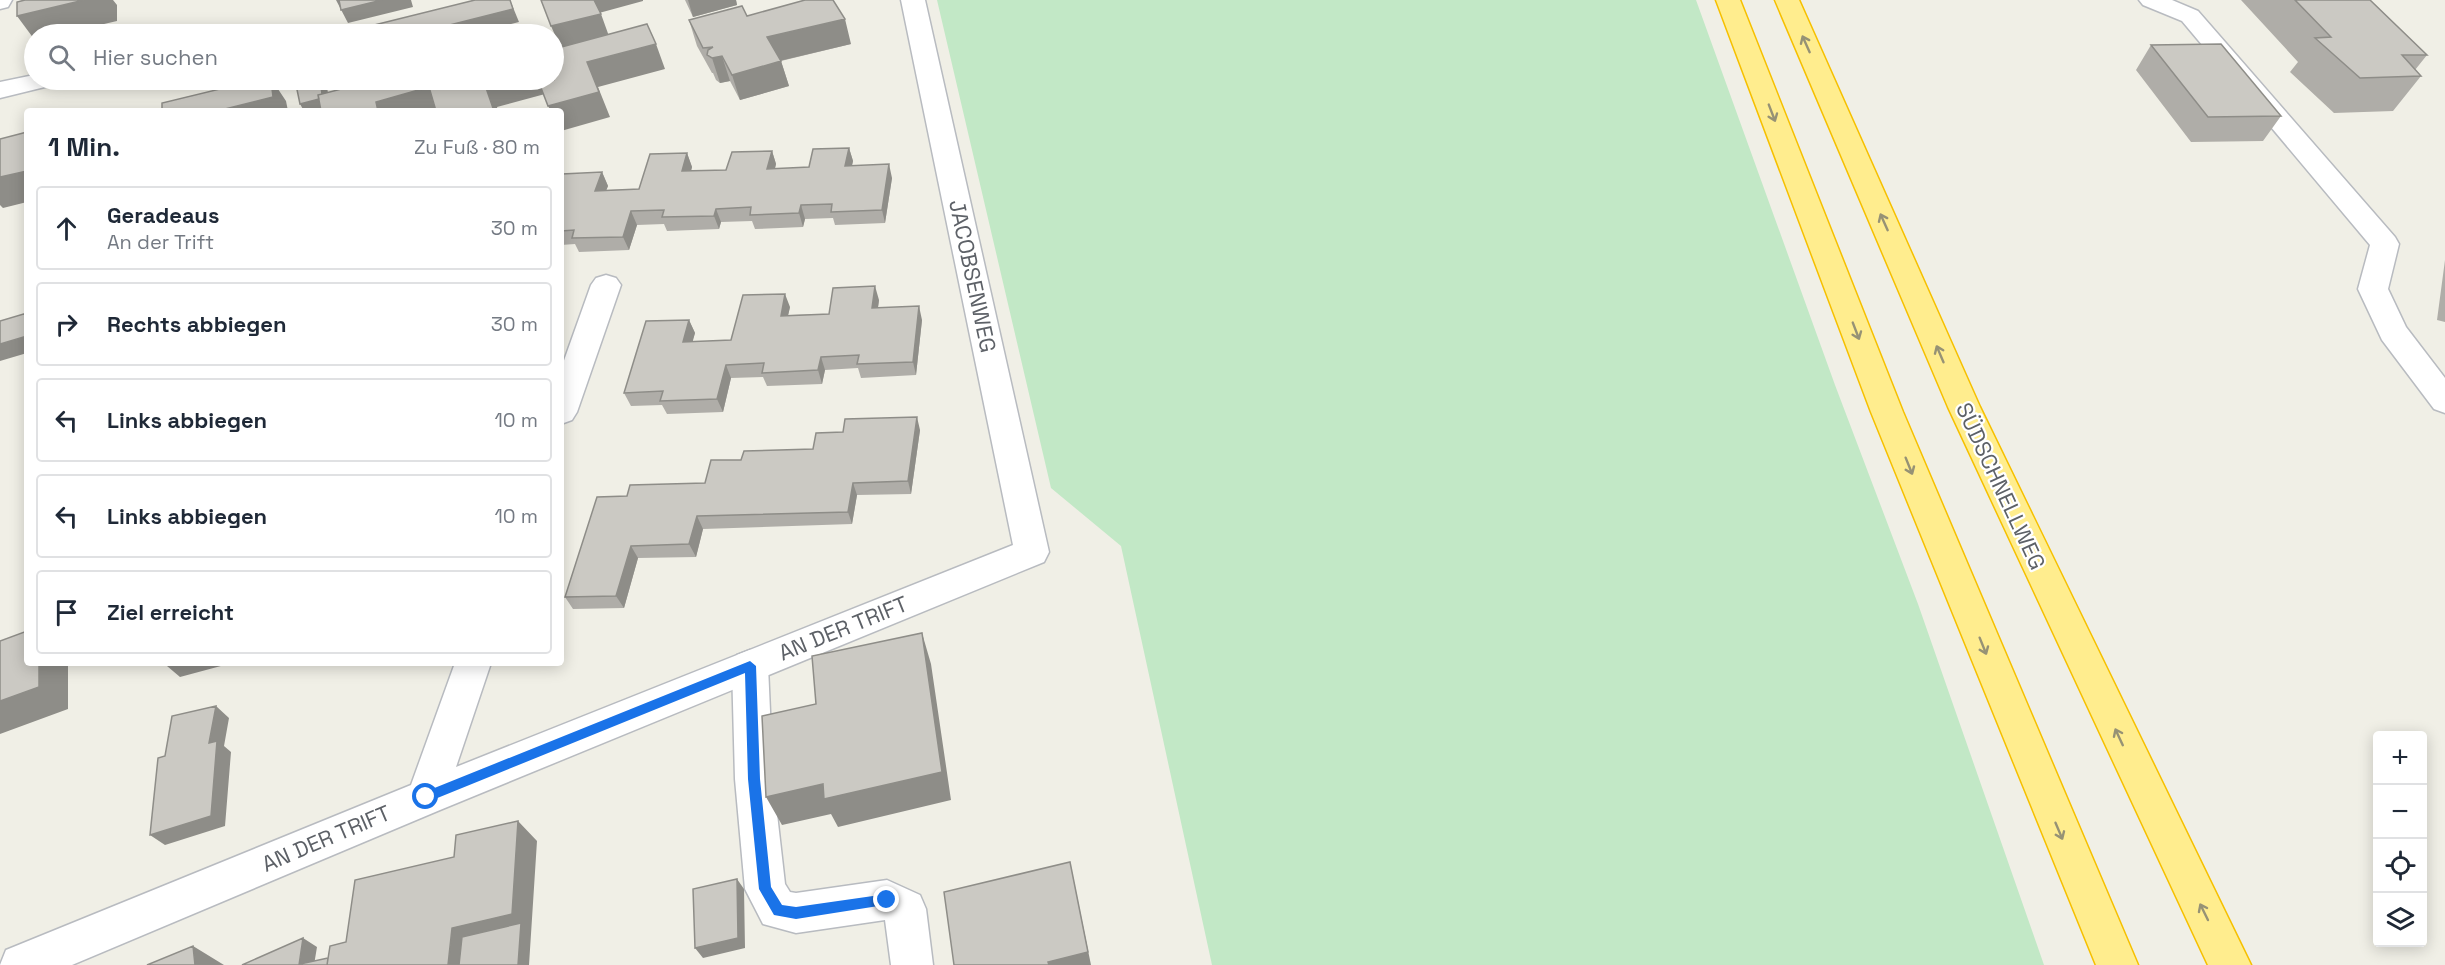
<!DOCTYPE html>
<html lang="de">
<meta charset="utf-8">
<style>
:root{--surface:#fff;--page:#f6f6f7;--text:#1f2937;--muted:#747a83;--line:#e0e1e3}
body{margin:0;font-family:"Space Grotesk",sans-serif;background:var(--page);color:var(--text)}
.controls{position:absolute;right:18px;bottom:18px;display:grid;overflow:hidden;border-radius:6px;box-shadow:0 3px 15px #0003}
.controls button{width:54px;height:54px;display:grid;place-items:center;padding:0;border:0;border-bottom:2px solid var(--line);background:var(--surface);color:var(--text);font:30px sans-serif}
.stop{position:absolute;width:18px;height:18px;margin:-14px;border:4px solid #1a73e8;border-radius:50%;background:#fff}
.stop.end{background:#1a73e8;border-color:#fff;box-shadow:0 2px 6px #0008}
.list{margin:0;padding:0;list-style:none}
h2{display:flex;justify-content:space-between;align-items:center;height:78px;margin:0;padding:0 24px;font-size:26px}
h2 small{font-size:20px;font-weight:400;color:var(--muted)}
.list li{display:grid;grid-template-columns:39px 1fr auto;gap:18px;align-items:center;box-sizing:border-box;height:84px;margin:0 12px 12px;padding:0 12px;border:2px solid var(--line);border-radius:6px}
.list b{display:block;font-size:22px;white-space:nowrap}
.list p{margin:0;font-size:20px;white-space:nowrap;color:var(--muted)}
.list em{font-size:20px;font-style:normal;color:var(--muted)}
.icon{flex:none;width:33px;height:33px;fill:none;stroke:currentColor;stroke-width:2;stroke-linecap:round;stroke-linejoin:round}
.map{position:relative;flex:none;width:2445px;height:965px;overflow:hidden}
.search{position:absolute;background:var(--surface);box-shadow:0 3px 15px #0003;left:24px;top:24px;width:540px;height:66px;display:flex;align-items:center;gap:15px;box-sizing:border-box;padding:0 21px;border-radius:33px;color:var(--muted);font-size:22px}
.panel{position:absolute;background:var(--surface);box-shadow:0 3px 15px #0003;left:24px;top:108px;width:540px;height:558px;border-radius:6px}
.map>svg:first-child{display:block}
</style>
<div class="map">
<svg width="2445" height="965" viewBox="0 0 2445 965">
<rect width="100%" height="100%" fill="#f0efe6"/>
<path fill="#c2e8c6" d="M937,0H1696L1835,385L1918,604L2044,965H1212L1121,546L1051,488Z"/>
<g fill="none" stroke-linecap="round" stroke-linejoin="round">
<g stroke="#b8bbc0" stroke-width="3">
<path id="lane" d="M0,0H12L8,7L0,9Z
M750,650L763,655L768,666L773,779L785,884L790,892L796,893L887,880L920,895L926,909L933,965H891L885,920L796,933L763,924L745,889L735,779L732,666L737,655Z"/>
</g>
<g stroke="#b8bbc0" stroke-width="3">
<path id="street" d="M901,0H925L1049,552L1044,562L440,810L72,965H0L6,950L411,785L455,663H491L456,767L1013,545Z
M2139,0H2172L2198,11L2395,237L2399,244L2388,289L2406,327L2445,378V413L2434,409L2382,340L2358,289L2370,245L2182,21L2143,5Z
M233,27L244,29L247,34H221L224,29Z
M34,75V80H57L53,85L0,98V82Z
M606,275L616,278L621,285L577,412L572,420L561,424V369L591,285L596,278Z"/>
</g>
<g stroke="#f6c000" stroke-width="3">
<path id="highway" d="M1716,0H1740L1903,412L2138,965H2096L1871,412Z
M1775,0H1799L1980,407L2251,965H2208L1948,407Z"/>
</g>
<use href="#lane" fill="#fff" fill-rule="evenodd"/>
<use href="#street" fill="#fff" fill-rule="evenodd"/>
<use href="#highway" fill="#ffed8e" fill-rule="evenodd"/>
</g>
<path fill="#afada8" d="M685,0H736L737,5L693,17Z
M2241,0H2370L2427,55L2415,70L2421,76L2393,111L2334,113L2290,72L2298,62Z
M689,20L851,44L781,61L789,86L740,100L730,81L720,83L716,80L713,73H712L697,46Z
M2151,45L2281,116L2263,141L2191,142L2136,70Z
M849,148L853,161L852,165L892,178L885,223L835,225L833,218L805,219L803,227L755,229L752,221L721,222L719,229L667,231L664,224L637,225L629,250L579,252L575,244L561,245V177L602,172L608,186L606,190L639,189L687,153L692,167L691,171L726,170L772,151L776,164L775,169L809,167Z
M2445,260V322L2437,320Z
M879,300L878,308L922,320L916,375L861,378L858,368L825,370L822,384L767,386L763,377L731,378L723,412L667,414L662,405L631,406L624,393L689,320L695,333L692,342L731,340L790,307L788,315L829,314Z
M920,430L911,494L857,495L852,524L703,529L696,557L638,558L624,608L573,609L565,597L627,496L705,483L741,460L813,449Z"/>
<path fill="#8e8d88" d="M84,0H113L117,5V21L61,34H34V39L17,16Z
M336,0H411L413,7L348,23Z
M510,0L519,22L472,34H414Z
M594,0H643V1L599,13Z
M688,0H736L737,5L693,17Z
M601,14L610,39L562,51L551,26Z
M845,19L851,44L775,62L767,37Z
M656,44L665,69L598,87L610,117L561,131V111H551L548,106L587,62Z
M722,56L730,81L720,83L712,58Z
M781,61L789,86L740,100L732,75Z
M271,80H272L286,101L288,111H217Z
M320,80H322L327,87L331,111H304L300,104Z
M426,80L442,111H378L376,102Z
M494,80H539L545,94L497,107L498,111H494L484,82Z
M849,148L853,161L849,179L845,166Z
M772,151L776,164L771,182L767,169Z
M687,153L692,167L687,185L682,171Z
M0,157L27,171V202L3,208L0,205Z
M889,164L892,178L885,223L882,210Z
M602,172L608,186L601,204L595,191Z
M801,205L805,219L803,227L799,213Z
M716,209L721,222L719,229L714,216Z
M631,211L637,225L629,250L623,237Z
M875,286L879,300L876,321L872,308Z
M785,294L790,307L785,329L781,316Z
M919,306L922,320L916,375L913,362Z
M689,320L695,333L689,355L683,342Z
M27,336V353L0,361V344Z
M821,357L825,370L822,384L818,370Z
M726,365L731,378L723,412L717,399Z
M917,417L920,430L911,494L908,481Z
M853,483L857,495L852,524L848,512Z
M697,516L703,529L696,557L689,544Z
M631,546L638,558L624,608L616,596Z
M922,633L931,664L951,800L838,827L831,814L782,825L766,797Z
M39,663H68V709L0,734V701Z
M176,663H232L180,677L167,666Z
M216,706L229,718L224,746L231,752L225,826L165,845L150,835L209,743Z
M518,821L537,841L529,965H448L452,928Z
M1070,862L1091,965H1049L1048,962Z
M737,879L744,889L745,948L703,958L695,948Z
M303,938L317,947L314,965H299Z
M193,946L224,965H195Z"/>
<path fill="#cbc9c3" stroke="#8e8d88" stroke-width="1.5" d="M25,0H84L17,16V2Z
M339,0H382L341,10Z
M475,0H510L513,9L414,34H356L354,30Z
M541,0H594L601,14L551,26Z
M805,0H833L845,19L767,37L781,61L732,75L722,56L712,58L707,55L708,50L713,47L703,48L689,20L742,6L747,16Z
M2295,0H2370L2427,55H2402L2421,76L2360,78L2315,38L2331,37Z
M647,24L656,44L587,62L599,92L548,106L538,80H554V49Z
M2221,44L2281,116L2208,117L2151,45Z
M257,80H271L273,97L217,111H162V103Z
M295,80H320L322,94L318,95L319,99L300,104Z
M376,80H494L484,82L494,111H436L429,87L376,102L378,111H321L318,95Z
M27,132V171L0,177V139Z
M849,148L845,166L889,164L882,210L831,212L832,204L801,205L799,213L750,215L751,207L716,209L714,216L662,217L664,210L631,211L623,237L572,238L574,230L561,231V177L562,174L602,172L595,191L639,189L650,154L687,153L682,171L726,170L732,152L772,151L767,169L809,167L813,149Z
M875,286L872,308L919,306L913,362L857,364L859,355L821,357L818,370L762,373L764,363L726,365L717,399L660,401L663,391L624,393L646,321L689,320L683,342L731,340L743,295L785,294L781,316L829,314L833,288Z
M27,313V336L0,344V321Z
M917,417L908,481L853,483L848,512L697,516L689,544L631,546L616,596L565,597L597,497L627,496L630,485L705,483L711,460H741L744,451L813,449L816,433L843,432L845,419Z
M27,631V663H39V687L0,701V641Z
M922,633L942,772L824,799L823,784L766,797L762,716L816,704L812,656Z
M216,706L209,743L217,741L211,816L150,835L158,758L165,756L172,716Z
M518,821L512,914L452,928L448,965H327L330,946L346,942L355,880L454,857L456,835Z
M1070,862L1088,952L1048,962L1049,965H954L944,892Z
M737,879L738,938L695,948L693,889Z
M521,923L518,965H459L462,937Z
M303,938L299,965H242Z
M193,946L195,965H147Z
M328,958L327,965H300V964Z"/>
<defs><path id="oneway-shaft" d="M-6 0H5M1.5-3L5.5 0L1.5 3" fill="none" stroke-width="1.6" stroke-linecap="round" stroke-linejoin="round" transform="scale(1.5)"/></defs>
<g stroke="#969275">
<use href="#oneway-shaft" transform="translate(1806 44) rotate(-114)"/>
<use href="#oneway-shaft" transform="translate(1772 113) rotate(69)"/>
<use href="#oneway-shaft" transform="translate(1884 222) rotate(-114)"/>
<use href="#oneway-shaft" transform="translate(1856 331) rotate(69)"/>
<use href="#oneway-shaft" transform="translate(1940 354) rotate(-113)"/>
<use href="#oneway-shaft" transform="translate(1909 466) rotate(68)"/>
<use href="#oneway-shaft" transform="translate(1983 646) rotate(68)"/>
<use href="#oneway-shaft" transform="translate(2119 737) rotate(-115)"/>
<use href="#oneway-shaft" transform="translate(2059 831) rotate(67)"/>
<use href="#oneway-shaft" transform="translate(2204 912) rotate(-116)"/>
</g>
<path fill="#1a73e8" d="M750,661L756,666L760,779L771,887L782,905L796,907L887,894L893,900L891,904L796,919L774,915L759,889L748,779L745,673L430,801H422L420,797L422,793Z"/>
<g text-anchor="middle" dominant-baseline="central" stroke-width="4.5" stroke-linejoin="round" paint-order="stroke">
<g font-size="22" fill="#5d6167" stroke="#fff">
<text transform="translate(973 276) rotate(78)">JACOBSENWEG</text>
<text transform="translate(2001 486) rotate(65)">SÜDSCHNELLWEG</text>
<text transform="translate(843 628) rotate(-22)">AN DER TRIFT</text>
<text transform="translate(326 838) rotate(-23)">AN DER TRIFT</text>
</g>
</g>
</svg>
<div class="controls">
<button>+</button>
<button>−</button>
<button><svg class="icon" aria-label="locate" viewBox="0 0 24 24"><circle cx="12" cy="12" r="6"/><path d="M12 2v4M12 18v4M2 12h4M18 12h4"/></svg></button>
<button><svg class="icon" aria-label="layers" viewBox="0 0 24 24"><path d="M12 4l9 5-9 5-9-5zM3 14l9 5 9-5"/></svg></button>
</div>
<div class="stop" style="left:426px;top:797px"></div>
<div class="stop end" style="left:887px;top:900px"></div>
<div class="search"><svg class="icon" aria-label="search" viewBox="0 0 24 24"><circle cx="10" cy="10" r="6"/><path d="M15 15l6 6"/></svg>Hier suchen</div>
<section class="panel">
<h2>1 Min.<small>Zu Fuß · 80 m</small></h2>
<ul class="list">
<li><svg class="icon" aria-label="ahead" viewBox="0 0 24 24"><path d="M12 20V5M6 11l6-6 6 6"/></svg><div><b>Geradeaus</b><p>An der Trift</p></div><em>30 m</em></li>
<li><svg class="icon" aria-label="right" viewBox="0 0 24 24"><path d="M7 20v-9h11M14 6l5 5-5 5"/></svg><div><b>Rechts abbiegen</b></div><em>30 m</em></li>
<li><svg class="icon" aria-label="left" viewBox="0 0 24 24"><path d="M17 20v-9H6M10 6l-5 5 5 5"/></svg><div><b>Links abbiegen</b></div><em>10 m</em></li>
<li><svg class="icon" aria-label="left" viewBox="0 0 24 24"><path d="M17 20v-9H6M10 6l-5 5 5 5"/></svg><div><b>Links abbiegen</b></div><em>10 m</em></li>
<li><svg class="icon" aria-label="arrive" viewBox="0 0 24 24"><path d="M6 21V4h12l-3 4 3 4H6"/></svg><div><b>Ziel erreicht</b></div></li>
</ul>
</section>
</div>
